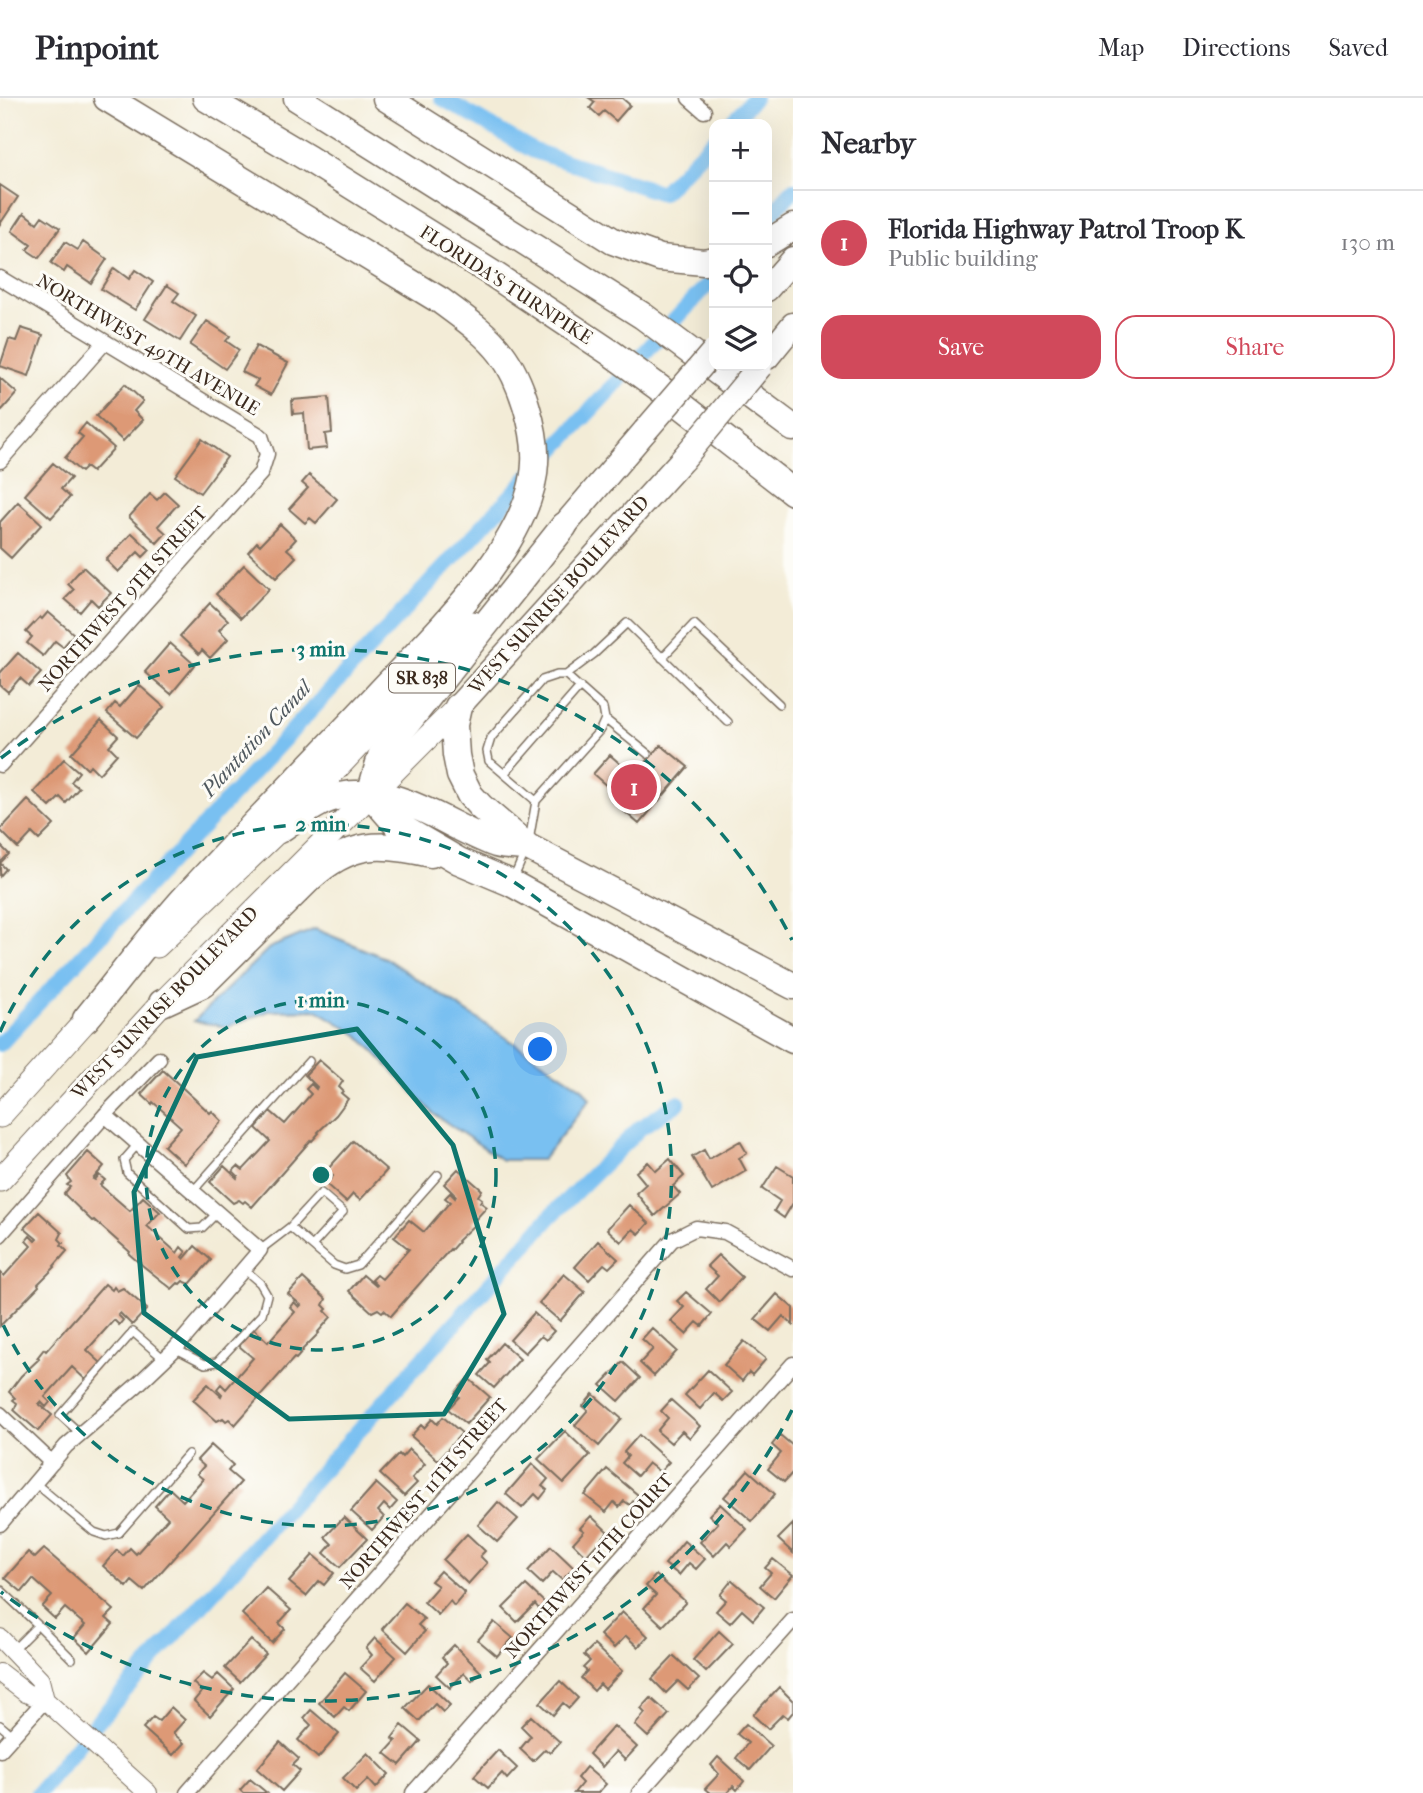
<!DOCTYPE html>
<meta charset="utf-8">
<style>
:root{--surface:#fff;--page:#f2f2f3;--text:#2b2b33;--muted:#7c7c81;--line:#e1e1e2;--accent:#d1495b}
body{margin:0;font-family:"IM FELL French Canon",serif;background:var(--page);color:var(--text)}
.controls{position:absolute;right:21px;top:21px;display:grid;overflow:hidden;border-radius:14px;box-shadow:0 7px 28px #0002}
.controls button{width:63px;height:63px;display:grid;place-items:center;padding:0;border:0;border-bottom:2px solid var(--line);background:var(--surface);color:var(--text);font:35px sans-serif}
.you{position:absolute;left:541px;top:952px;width:24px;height:24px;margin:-18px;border:5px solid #fff;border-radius:50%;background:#1a73e8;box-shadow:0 0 0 10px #1a73e833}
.badge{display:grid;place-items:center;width:46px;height:46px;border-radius:50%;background:var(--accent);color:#fff;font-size:23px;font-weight:700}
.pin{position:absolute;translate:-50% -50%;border:4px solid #fff;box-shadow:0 2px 7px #0006}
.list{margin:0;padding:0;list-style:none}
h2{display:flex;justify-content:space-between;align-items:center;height:91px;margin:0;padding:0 28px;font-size:30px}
h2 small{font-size:23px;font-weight:400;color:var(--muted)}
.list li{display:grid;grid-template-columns:46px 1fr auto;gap:21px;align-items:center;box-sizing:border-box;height:105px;padding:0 28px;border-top:2px solid var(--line)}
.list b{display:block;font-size:26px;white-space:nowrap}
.list p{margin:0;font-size:23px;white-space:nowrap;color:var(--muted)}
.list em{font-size:23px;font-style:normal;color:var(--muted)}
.actions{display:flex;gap:14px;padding:21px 28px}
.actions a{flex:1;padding:16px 0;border:2px solid var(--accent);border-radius:21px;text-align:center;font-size:24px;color:var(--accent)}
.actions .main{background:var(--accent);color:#fff}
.icon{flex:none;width:38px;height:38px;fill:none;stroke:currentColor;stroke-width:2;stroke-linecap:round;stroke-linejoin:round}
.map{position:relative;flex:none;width:793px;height:1695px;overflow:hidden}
header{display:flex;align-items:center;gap:42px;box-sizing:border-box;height:98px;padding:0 35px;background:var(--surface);border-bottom:2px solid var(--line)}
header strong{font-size:33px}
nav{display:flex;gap:38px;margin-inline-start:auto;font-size:24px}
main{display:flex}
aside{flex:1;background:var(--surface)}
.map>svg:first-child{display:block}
</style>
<header>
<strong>Pinpoint</strong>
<nav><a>Map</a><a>Directions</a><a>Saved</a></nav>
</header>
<main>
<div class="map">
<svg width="793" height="1695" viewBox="0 0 793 1695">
<rect width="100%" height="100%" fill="#fdfcf7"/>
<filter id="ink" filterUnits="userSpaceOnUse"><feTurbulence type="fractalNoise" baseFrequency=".0143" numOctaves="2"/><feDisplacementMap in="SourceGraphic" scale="14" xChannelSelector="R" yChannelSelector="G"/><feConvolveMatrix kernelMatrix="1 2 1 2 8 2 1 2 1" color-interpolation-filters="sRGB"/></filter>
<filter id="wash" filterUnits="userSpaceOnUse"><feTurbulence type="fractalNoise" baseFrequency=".00686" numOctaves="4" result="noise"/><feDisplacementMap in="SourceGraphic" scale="28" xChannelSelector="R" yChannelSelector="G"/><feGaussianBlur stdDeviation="1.57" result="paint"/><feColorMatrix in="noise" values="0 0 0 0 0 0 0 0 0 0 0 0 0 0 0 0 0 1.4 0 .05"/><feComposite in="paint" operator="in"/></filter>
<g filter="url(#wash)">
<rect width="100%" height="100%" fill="#f3ecd7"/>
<path fill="#79c0f1" stroke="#5a7588" stroke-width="2" d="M315,831L385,860L582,990L590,1001L542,1062H502L434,1016L358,937L317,912L269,913L227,929L194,923L269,850Z"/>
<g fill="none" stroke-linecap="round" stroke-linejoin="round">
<path stroke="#79c0f1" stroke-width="16" d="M442,0L534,53L662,95L714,42
M730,26L754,0
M767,121L793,92
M0,946L714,180
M38,1695L95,1626L552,1117L640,1030L678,1005"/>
</g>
<g id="blocks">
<path fill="#dd9976" d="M589,0H622L630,7L616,23L604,13L599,18L590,10L595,4Z
M0,87L18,99L0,126Z
M24,115L37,125L42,118L60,130L39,160L27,152L31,147L12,133Z
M65,144L78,152L83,144L107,161L91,185L67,169L64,174L51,165Z
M114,170L129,181L135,172L153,184L135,212L101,191Z
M167,187L179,195L173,203L196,218L180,243L145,221Z
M207,223L230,238L226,243L239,252L225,271L190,247Z
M21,230L43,237L29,278L0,268L9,241L16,243Z
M256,248L288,265L271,297L254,288L258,282L242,274Z
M0,280L17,295L2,312L0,310Z
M125,286L143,303L134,313L143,322L123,343L96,318Z
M329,299L332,335L325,336L327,350L307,352L304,315L293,316L292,302Z
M86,325L114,350L92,374L86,369L81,374L65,360L83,339L78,335Z
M202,341L227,359L200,395L175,378Z
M53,365L71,380L61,391L70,399L51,420L25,397Z
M309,377L337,401L316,425L310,420L305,425L289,411L308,390L302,385Z
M165,394L178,406L158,428L166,435L157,445L129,419L150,396L157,402Z
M18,404L42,426L11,460L0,450V424Z
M280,426L296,441L287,451L296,459L276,480L248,454L257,444L260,447Z
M132,435L150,452L143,459L138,454L118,474L106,462Z
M244,467L269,491L241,520L216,496Z
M83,469L111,495L98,508L91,501L80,514L65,501L74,492L68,486Z
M210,505L228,522L219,532L228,541L210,560L202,552L199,556L180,538Z
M48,514L74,536L63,549L55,543L43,558L27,545L32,539L26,534L40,519L42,521Z
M170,545L195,567L171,596L145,574Z
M18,555L41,575L29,588L20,580L8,594L0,587V575Z
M139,587L164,609L136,640L107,615L115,605L120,609Z
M101,622L118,638L109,648L117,656L99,676L90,667L87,671L71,656Z
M661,647L688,669L639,726L611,702L616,696L593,676L610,657L634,678Z
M64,661L79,674L71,684L79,690L66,705L60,699L50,709L34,694Z
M28,702L54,727L39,742L32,735L18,750L0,732Z
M0,747L9,756L0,765L6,771L0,778Z
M319,962L343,983L339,989L343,993L341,995L348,1001L336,1017L318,1034L319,1035L312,1043L311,1042L252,1109L245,1103L243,1105L239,1102L233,1105L210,1084L224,1068L237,1080L238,1078L233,1073L238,1068L243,1072L270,1043L256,1030L270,1013L285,1026L311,996L306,991L311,986L316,991L317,989L305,977Z
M163,972L210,1015L212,1013L222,1023L184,1066L164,1048L181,1029L153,1004L152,1006L141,996Z
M353,1043L387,1072L360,1102L353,1096L346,1104L326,1086L333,1078L327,1072Z
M740,1043L747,1055L739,1060L746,1073L712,1093L692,1059L704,1052L709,1061Z
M88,1054L104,1068L93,1081L95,1082L99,1077L105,1082L100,1087L130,1113L143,1099L160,1114L147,1128L177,1155L181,1149L186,1154L182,1159L184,1161L195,1148L211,1162L190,1186L183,1183L180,1186L178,1185L172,1191L142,1167L138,1162L137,1163L129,1156L130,1154L94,1122L92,1123L64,1096L70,1089L67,1087L71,1084L67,1078Z
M670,1061L684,1078L673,1088L680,1096L655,1118L636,1095L646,1086L636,1074L648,1064L656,1073Z
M777,1068L793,1078V1105L784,1120L774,1113L780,1103L762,1091Z
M458,1071L482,1092L478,1098L482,1101L480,1104L487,1109L473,1124L475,1126L457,1143L458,1144L451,1152L450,1151L391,1218L384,1212L382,1214L378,1211L372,1214L349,1193L363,1177L376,1188L377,1187L372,1182L377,1177L382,1181L409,1151L394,1139L409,1122L424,1134L450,1104L445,1100L450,1095L455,1100L456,1098L444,1086Z
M629,1107L649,1125L639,1136L633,1131L621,1144L607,1131Z
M39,1114L62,1135L59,1141L63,1145L61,1147L67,1153L54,1168L55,1169L38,1186L39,1188L0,1228V1174L4,1178L31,1148L26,1143L30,1138L35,1143L37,1141L24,1130Z
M598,1143L618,1161L609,1170L604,1166L589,1182L575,1169Z
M718,1157L742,1179L719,1204L706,1191L718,1178L707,1168Z
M564,1176L585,1194L560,1223L539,1205Z
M303,1180L326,1201L323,1207L327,1211L325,1213L331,1219L318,1234L319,1235L302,1252L303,1253L296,1261L294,1260L235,1327L229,1321L226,1323L223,1320L217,1323L193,1302L208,1286L221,1298L222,1296L217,1291L221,1286L226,1291L253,1260L239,1248L254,1231L268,1244L295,1214L290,1209L294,1204L299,1209L301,1207L288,1196Z
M105,1186L112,1192L114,1189L117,1193L123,1190L147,1211L132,1227L120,1215L118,1217L123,1222L119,1227L114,1222L87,1252L101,1265L86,1282L72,1269L45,1299L50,1304L46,1309L41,1304L39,1306L52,1317L38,1333L14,1312L17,1305L13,1302L15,1300L9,1294L21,1278L39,1261L37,1260L44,1251L46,1253Z
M686,1194L712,1216L702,1228L697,1224L686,1236L671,1223L684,1209L677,1203Z
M777,1196L793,1210V1227L783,1218L770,1233L755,1221Z
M534,1215L554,1233L546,1242L541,1238L525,1255L510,1242Z
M652,1230L677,1253L654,1278L640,1265L653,1251L642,1241Z
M744,1243L766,1261L752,1277L749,1274L742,1283L724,1267Z
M502,1245L520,1261L494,1290L479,1277L490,1265L487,1262Z
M623,1264L640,1280L619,1303L601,1287Z
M708,1272L732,1294L723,1303L714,1295L700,1311L685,1297Z
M468,1280L490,1299L466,1326L448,1311L459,1299L455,1295Z
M593,1296L622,1321L599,1348L575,1327L588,1312L583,1308Z
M671,1302L700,1328L690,1340L682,1333L671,1345L657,1333L668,1320L661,1313Z
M443,1319L462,1335L438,1362L411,1338L421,1327L424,1330L432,1321L437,1326Z
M565,1333L590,1357L564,1385L538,1361Z
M639,1337L669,1364L660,1374L648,1365L637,1378L622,1365L628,1358L624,1354Z
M780,1337L793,1348V1374L784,1384L768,1371L781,1355L772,1347Z
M211,1347L233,1367L228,1373L241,1384L144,1493L132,1483L127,1489L103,1468L117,1452L123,1458L130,1450L136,1456L168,1420L155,1408L170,1391L183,1403L203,1381L197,1376L204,1368L197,1362Z
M409,1351L425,1366L412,1380L417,1385L404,1398L380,1376L399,1356L402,1359Z
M532,1366L548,1381L542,1388L547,1392L540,1401L535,1396L522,1410L506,1396Z
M607,1371L638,1397L630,1407L624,1403L619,1409L614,1404L606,1414L585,1397Z
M748,1372L775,1396L752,1423L724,1399Z
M376,1385L397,1404L390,1412L384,1406L378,1413L384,1419L372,1432L351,1413Z
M498,1404L518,1421L497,1444L478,1427Z
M720,1406L747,1431L731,1448L727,1444L714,1458L700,1444L718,1425L709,1417Z
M591,1418L608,1434L586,1458L573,1445L584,1433L580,1430Z
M344,1419L367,1441L340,1469L324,1455L332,1446L325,1439Z
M793,1426V1455L778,1441Z
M467,1436L485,1453L480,1458L487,1465L468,1486L443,1462Z
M684,1443L705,1461L696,1471L689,1465L679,1477L665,1466Z
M551,1448L574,1470L562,1482L553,1474L542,1486L528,1473Z
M44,1451L114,1512L106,1520L113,1526L89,1554L74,1540L85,1527L65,1510L55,1521L42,1509L52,1498L33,1481L22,1494L5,1480L28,1454L35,1460Z
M313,1457L334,1475L324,1487L319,1483L306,1498L289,1484Z
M773,1461L793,1477L774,1500L760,1488L771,1475L765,1470Z
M440,1473L465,1495L454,1508L450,1503L438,1517L424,1504L438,1488L431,1483Z
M656,1477L686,1504L663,1528L644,1510L656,1497L646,1488Z
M732,1482L764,1509L753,1522L742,1512L730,1525L716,1513L726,1502L720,1497Z
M526,1487L545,1505L539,1511L535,1506L517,1524L503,1510Z
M266,1490L291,1512L279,1525L285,1531L272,1545L242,1516Z
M405,1505L424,1521L418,1527L425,1533L407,1554L382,1531Z
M622,1514L648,1538L638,1549L626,1538L614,1550L600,1537Z
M494,1524L513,1540L497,1558L478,1542Z
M719,1533L733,1546L706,1574L693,1562Z
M375,1540L396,1559L375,1583L360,1570L372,1557L366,1550Z
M251,1542L266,1556L240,1584L225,1570Z
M454,1547L481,1574L472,1583L464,1575L450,1590L436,1577L447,1565L442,1559Z
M594,1547L622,1573L605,1591L600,1586L594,1593L581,1580L587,1573L583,1570L590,1563L584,1557Z
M674,1558L699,1581L688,1592L678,1583L666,1595L652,1581Z
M203,1575L212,1582L218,1576L234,1591L210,1618L194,1603L202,1593L193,1585Z
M345,1575L366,1593L349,1613L344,1609L335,1619L319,1605Z
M560,1583L578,1600L569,1610L563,1605L553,1617L540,1605Z
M428,1586L450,1607L443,1614L435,1606L419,1623L405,1610Z
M779,1589L793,1603V1614L788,1620L783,1616L768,1631L753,1617Z
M651,1600L669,1616L648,1639L635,1627L645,1615L641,1611Z
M171,1609L185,1622L173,1635L184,1645L173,1657L143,1630L153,1619L159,1623Z
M311,1612L339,1636L318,1660L298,1642L311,1627L304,1620Z
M531,1618L560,1644L550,1655L545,1651L533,1663L520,1651L531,1638L521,1628Z
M746,1626L771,1648L750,1672L736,1660L748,1645L737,1636Z
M402,1627L421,1643L400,1667L385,1655L396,1643L392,1640Z
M614,1628L637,1649L625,1662L616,1653L602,1669L589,1656Z
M280,1644L299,1661L293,1667L300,1673L282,1693L257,1671Z
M498,1652L517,1670L507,1681L502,1675L488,1690L474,1678Z
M368,1655L389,1676L376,1690L368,1681L356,1693L343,1680Z
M718,1659L744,1683L737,1692L733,1688L727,1695H710L705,1691L719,1676L711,1667Z
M586,1669L606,1686L598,1695H574L582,1685L577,1680Z
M250,1681L267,1695H243L240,1692Z"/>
</g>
</g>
<g filter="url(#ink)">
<use href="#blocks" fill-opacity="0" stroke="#7b6e5f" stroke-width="2"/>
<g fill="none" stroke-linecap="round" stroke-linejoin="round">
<g stroke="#7b6e5f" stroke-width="10">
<path id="service" d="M662,560L694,526L779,606
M566,577L594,556L627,525L728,624
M605,621L648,656
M504,676L580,589
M529,743L536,703L489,663L487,653L491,640L542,582L557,577H566L603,610L605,621L600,632L536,703
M513,782L525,754
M138,1046L124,1062L127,1075L189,1131L202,1130L217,1115
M193,1093L309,963
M290,1129L321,1095L343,1114L312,1148
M260,1152L290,1129L334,1167L345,1171L358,1167L438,1077
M176,1251L205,1266L217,1264L262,1216L267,1197L260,1185L245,1172
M81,1336L60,1317L133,1234L164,1261
M35,1385L94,1434L106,1438L119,1435L188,1356
M1,1492L38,1527L14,1551
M38,1527L72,1561
M0,1627L13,1638"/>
</g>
<g stroke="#7b6e5f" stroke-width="17">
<path id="minor" d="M689,0L704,13
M0,180L261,338L267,356L261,375L0,667
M0,363L105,244
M0,1137L105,1017L159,961
M0,1316L52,1365
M0,1426L66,1348L136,1288L176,1250L260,1152L105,1017
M0,1652L45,1602
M187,1695L672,1142L696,1130L725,1134L793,1171
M413,1695L793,1266
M639,1695L793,1522"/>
</g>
<g stroke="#7b6e5f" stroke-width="20">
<path id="tertiary" d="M0,1540L40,1582L45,1602
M0,1575L26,1595L45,1602L148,1695"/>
</g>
<g stroke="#7b6e5f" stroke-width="25">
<path id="primary" d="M157,848L279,732L473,525
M0,1018L99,908
M0,1082L162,905L458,609"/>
</g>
<g stroke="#7b6e5f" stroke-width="27">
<path id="trunk" d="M767,191L793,161
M767,259L793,227
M564,428L645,333
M458,609L683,361"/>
</g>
<g stroke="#7b6e5f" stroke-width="29">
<path id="motorway" d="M206,0L309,61L493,176L611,255L658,289L793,394
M297,0L643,218L793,330
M386,0L613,143L660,160L704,164L714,162
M767,145L793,129
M458,609L454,627L456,657L460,677L470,697L481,709L528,749L793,888
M370,696L397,727L459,763L511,785L793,942
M370,696L381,658L564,428
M279,732C297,720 318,702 340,698C399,686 444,727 496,746C506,749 518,748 528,749
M162,905L203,886L310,780C351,743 380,744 431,756
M86,921C118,882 149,840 183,802C245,734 310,669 373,602C427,543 532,448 535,365C537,333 521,281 501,255C485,234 462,219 441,203L107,0"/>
</g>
<use href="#service" stroke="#fff" stroke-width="7"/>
<use href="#minor" stroke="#fff" stroke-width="14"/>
<use href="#tertiary" stroke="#fff" stroke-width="18"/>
<use href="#primary" stroke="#fff" stroke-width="23"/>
<use href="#trunk" stroke="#fff" stroke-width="24"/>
<use href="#motorway" stroke="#fff" stroke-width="26"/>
<g stroke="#7b6e5f" stroke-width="27" stroke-linecap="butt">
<path id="trunk-bridge" d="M645,333L714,253
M683,361L760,268"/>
</g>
<use href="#trunk-bridge" stroke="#fff" stroke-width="24"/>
</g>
</g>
<path fill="none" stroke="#0f766e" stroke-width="5" stroke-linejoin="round" d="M357,931L453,1047L504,1216L444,1316L289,1321L144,1215L134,1094L197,959Z"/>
<g fill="none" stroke="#0f766e" stroke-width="3.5" stroke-dasharray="12 9">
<circle cx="321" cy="1077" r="175"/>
<path d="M0 934A351 351 0 1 1 0 1220"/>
<path d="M792 1312A526 526 0 0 1 1 1494M1 660A526 526 0 0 1 792 842"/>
</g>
<g text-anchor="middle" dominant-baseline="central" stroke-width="6" stroke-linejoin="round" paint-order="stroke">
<rect fill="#fdfcf7" stroke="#75695f" stroke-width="2" x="389" y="565.5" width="66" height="29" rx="5"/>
<g font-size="18" font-weight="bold" fill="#3b2a1e">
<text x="422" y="580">SR 838</text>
</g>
<g font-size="19" fill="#3b2a1e" stroke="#fdfcf7">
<text transform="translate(506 187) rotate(33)">FLORIDA'S TURNPIKE</text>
<text transform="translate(148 247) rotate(31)">NORTHWEST 49TH AVENUE</text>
<text transform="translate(559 497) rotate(-48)">WEST SUNRISE BOULEVARD</text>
<text transform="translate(123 501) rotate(-48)">NORTHWEST 9TH STREET</text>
<text transform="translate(165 905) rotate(-46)">WEST SUNRISE BOULEVARD</text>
<text transform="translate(424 1396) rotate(-49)">NORTHWEST 11TH STREET</text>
<text transform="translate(589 1468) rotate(-48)">NORTHWEST 11TH COURT</text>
</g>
<g font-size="21" font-style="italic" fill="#4e575d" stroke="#fdfcf7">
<text transform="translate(256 641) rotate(-47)">Plantation Canal</text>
</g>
</g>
<circle cx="321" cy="1077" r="10" fill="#0f766e" stroke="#fdfcf7" stroke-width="3.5"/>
<g font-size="21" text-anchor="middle" font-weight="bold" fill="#0f766e" stroke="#fdfcf7" stroke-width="6" stroke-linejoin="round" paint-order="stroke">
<text x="321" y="558">3 min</text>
<text x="321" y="733">2 min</text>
<text x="321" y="909">1 min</text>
</g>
</svg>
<div class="controls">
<button>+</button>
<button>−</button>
<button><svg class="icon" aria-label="locate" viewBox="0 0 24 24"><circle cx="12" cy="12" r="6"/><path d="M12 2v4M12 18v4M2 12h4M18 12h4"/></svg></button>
<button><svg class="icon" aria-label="layers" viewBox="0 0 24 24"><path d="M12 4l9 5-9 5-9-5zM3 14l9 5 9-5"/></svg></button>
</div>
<div class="you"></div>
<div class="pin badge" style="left:634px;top:689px">1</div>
</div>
<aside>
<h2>Nearby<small></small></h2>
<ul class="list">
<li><span class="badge">1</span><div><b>Florida Highway Patrol Troop K</b><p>Public building</p></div><em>130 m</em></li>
</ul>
<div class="actions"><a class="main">Save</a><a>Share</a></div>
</aside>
</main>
